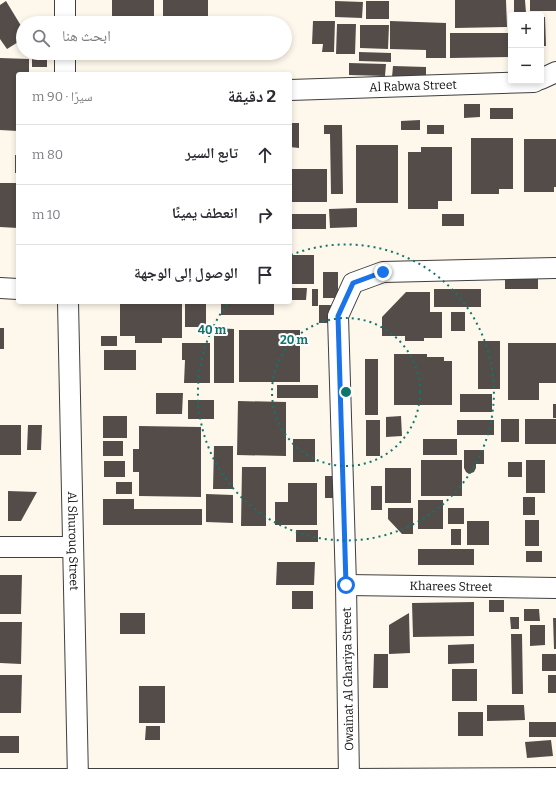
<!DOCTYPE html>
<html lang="ar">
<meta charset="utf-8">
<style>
:root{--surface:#fff;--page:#f2f2f3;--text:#2b2b33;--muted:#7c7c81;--line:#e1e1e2}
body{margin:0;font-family:Bitter,"Noto Naskh Arabic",serif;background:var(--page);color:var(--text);direction:rtl}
.controls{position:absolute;right:12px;top:12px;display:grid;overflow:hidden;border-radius:4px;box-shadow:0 2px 6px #0003}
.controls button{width:36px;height:36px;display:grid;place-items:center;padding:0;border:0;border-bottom:1px solid var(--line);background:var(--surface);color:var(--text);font:20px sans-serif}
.stop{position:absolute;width:12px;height:12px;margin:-9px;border:3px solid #1a73e8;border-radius:50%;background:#fff}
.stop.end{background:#1a73e8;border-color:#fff;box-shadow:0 1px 4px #0008}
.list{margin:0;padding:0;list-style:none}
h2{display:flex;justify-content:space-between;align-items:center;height:52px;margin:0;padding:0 16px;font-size:17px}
h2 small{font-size:13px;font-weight:400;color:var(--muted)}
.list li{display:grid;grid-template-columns:26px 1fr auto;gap:12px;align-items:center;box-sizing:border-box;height:60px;padding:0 16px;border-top:1px solid var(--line)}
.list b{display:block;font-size:15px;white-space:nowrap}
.list em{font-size:13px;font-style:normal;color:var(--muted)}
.icon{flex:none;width:22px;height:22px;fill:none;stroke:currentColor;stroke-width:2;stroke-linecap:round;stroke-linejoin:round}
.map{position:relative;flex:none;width:556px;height:787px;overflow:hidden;direction:ltr}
.search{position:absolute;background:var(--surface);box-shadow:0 2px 6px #0003;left:16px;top:16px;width:276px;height:44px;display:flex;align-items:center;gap:10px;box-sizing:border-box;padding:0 14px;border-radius:22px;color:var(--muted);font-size:15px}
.panel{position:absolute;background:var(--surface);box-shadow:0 2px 6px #0003;left:16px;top:72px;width:276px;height:232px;border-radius:4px;direction:rtl}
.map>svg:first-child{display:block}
</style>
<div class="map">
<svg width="556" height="787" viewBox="0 0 556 787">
<rect width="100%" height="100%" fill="#fef8ec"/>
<path fill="#544c49" d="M112,0H154V23H112Z
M163,0H208V23H163Z
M455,0H506L507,27L455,28Z
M514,0H525L526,13L514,14Z
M530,0H556V11H530Z
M6,1L23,29V39L7,49L0,39V5Z
M335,1L363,2L362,18L335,17Z
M366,1H389V19H366Z
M541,17H545L546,46H541Z
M313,21H335L334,52H322L323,44H312Z
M390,21L446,23V58H426V50L390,49Z
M337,24H356L355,54H336Z
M360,25H389L388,49L360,48Z
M450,33H511V57L450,58Z
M359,52L391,53V62L359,61Z
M32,53H47V67H32Z
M0,58L29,59V74H18V131L0,130Z
M349,63L386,64L385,76L349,75Z
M393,66L426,67V77H392Z
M33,72L44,73V74H33Z
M464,104H480V117L464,118Z
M490,108H513V119H490Z
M420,120V130H401V121Z
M290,123H299V148L290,147Z
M324,125H342L343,194H331L330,134H324Z
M427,125H444V134H427Z
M471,138H513V189H499V194H471Z
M524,139H556V187H554V192H524Z
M356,145H398V203H356Z
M421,147H452V201H438V209H408V152H421Z
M15,155H18V173H15Z
M290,169H327V202H290Z
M0,183H18V228L0,227Z
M357,208V227L330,228L329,209Z
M290,214H326V229H290Z
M442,214H464V226H442Z
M290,255H314V284H290Z
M323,272H338V298H323Z
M505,272H538V289H505Z
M290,288H307L306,300H290Z
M312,289H318V306H312Z
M434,289H481V307H434Z
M406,292H430V312H442V338H424V341H405V336H382V317Z
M120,302H182V338H162V343H135V336H120Z
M185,302H206V327H185Z
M221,302H274V315H221Z
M319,305H338V323H319Z
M451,312H465V331H451Z
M0,328H4V349H0Z
M214,328L234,329V383H214Z
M239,330H300V382H239Z
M101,336H117V346H101Z
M478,341H500V389H478Z
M182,343H210V383H184L185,360H182Z
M508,343H556V383H539V400H508Z
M104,350H136V370H104Z
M394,354H427V357H444V361H452V405H394Z
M365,359H378V415H365Z
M277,385H318V398H277Z
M156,393H183L182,414H156Z
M460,394H492V412H460Z
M188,400H214V419H188Z
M238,401L286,402V456L237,455Z
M553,404H556V418H553Z
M103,416H127V438H103Z
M401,416L402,436L386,437V417Z
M501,419H519V442H501Z
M525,419H556V444H525Z
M366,420H380V456H366Z
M457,420H494V435H457Z
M0,425H21V455H0Z
M28,425H42L41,450H27Z
M139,426L201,427V497L139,496V472H133V449H139Z
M293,439H315V462H293Z
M423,439H457V455H423Z
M103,441H123V456H103Z
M214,446H233V489H213Z
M464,450H484V464H476V468L474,472L469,474L466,472L464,468Z
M421,460H462V496H421Z
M526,460H545V493H526Z
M104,461H125V477H104Z
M508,462H522V477H508Z
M242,467H266V526H241Z
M385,468H411V503H385Z
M325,476H337V498H325Z
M116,482H132V494H116Z
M288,483H317V525H275V502H288Z
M371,486H382V510H371Z
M8,491L37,492L21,521H8Z
M206,494L233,495V523L206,522Z
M523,497H535V515H523Z
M103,499H134V509H202V525H103Z
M418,500H443V529H418Z
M388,508H413V534H402L388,519Z
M448,508H464V524H448Z
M525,520H539V546H525Z
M467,521H489V545H467Z
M451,529H461V545H451Z
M296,530H318V542H296Z
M418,549H474V565H418Z
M526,551H542V562H526Z
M277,562H315L314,585H276Z
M0,575H22L21,614H0Z
M292,591H313V609H292Z
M489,600H504V612H489Z
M474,602V636L413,637L412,603Z
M524,609H539L540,621H524Z
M120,613H145V634H120Z
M409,613L410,653L389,654V625Z
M510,617H519V629H511Z
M553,618H556V649H554Z
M0,622H22L21,664L0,663Z
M530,625H545V645L530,646Z
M511,634H522L523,694H512Z
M474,644V663L448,664V645Z
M374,654H388V688H373Z
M542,654H556V671H542Z
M452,669H477V701H452Z
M0,675H22L21,713H0Z
M548,675H556V693H548Z
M139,686H165V723H139Z
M487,705H524L525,720L487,721Z
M458,712H483V736H458Z
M529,722H556V737H529Z
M146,726H160V740H145Z
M0,736H19V753H0Z
M551,740L553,756L527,758L525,742Z"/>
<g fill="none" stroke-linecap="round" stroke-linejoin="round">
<g stroke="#3f3f3f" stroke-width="22">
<g id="minor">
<path d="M65,23V0"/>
<path d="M65,74V53"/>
<path d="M541,79L556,72"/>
<path id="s1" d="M290,90L534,82L536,81"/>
<path d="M0,288L18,289"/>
<path id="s2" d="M68,302L78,779"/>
<path d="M0,547H72"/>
<path id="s3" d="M346,585L556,588"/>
<path d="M0,779H349L556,778"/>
<path d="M349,779L346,585L338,316L353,283L383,272L556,268"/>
</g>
</g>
<use href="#minor" stroke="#fff" stroke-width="20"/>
</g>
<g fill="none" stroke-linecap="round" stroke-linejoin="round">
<path stroke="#1a73e8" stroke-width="5" d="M346,585L338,316L353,283L383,272"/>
</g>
<g fill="none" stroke="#0f766e" stroke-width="2" stroke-dasharray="2 4">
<circle cx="346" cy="392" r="74"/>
<path d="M291 255A148 148 0 1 1 228 303"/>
</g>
<g text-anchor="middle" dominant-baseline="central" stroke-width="4" stroke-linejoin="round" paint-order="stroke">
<g font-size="12" fill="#0c0c0c" stroke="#fff">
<text stroke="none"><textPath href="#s1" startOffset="123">Al Rabwa Street</textPath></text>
<text stroke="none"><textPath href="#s2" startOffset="239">Al Shurouq Street</textPath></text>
<text stroke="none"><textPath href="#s3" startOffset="105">Kharees Street</textPath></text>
<text transform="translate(348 679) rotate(-91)">Owainat Al Ghariya Street</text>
</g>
</g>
<circle cx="346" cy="392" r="6" fill="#0f766e" stroke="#fff" stroke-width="2"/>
<g font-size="12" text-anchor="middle" font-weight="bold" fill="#0f766e" stroke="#fff" stroke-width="4" stroke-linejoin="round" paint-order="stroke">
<text x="212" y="334">40 m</text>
<text x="294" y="344">20 m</text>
</g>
</svg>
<div class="controls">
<button>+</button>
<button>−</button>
</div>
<div class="stop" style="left:346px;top:585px"></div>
<div class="stop end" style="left:383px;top:272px"></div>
<div class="search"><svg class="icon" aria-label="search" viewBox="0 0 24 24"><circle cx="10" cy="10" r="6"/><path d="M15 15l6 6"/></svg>ابحث هنا</div>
<section class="panel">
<h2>2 دقيقة<small>سيرًا · 90 m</small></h2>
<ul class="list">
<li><svg class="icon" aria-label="ahead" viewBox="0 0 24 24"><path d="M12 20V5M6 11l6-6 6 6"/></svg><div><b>تابع السير</b></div><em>80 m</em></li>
<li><svg class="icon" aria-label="right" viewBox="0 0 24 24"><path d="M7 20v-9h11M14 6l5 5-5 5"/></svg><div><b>انعطف يمينًا</b></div><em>10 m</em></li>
<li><svg class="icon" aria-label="arrive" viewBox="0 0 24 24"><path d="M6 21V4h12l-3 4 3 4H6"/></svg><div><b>الوصول إلى الوجهة</b></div></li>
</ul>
</section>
</div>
